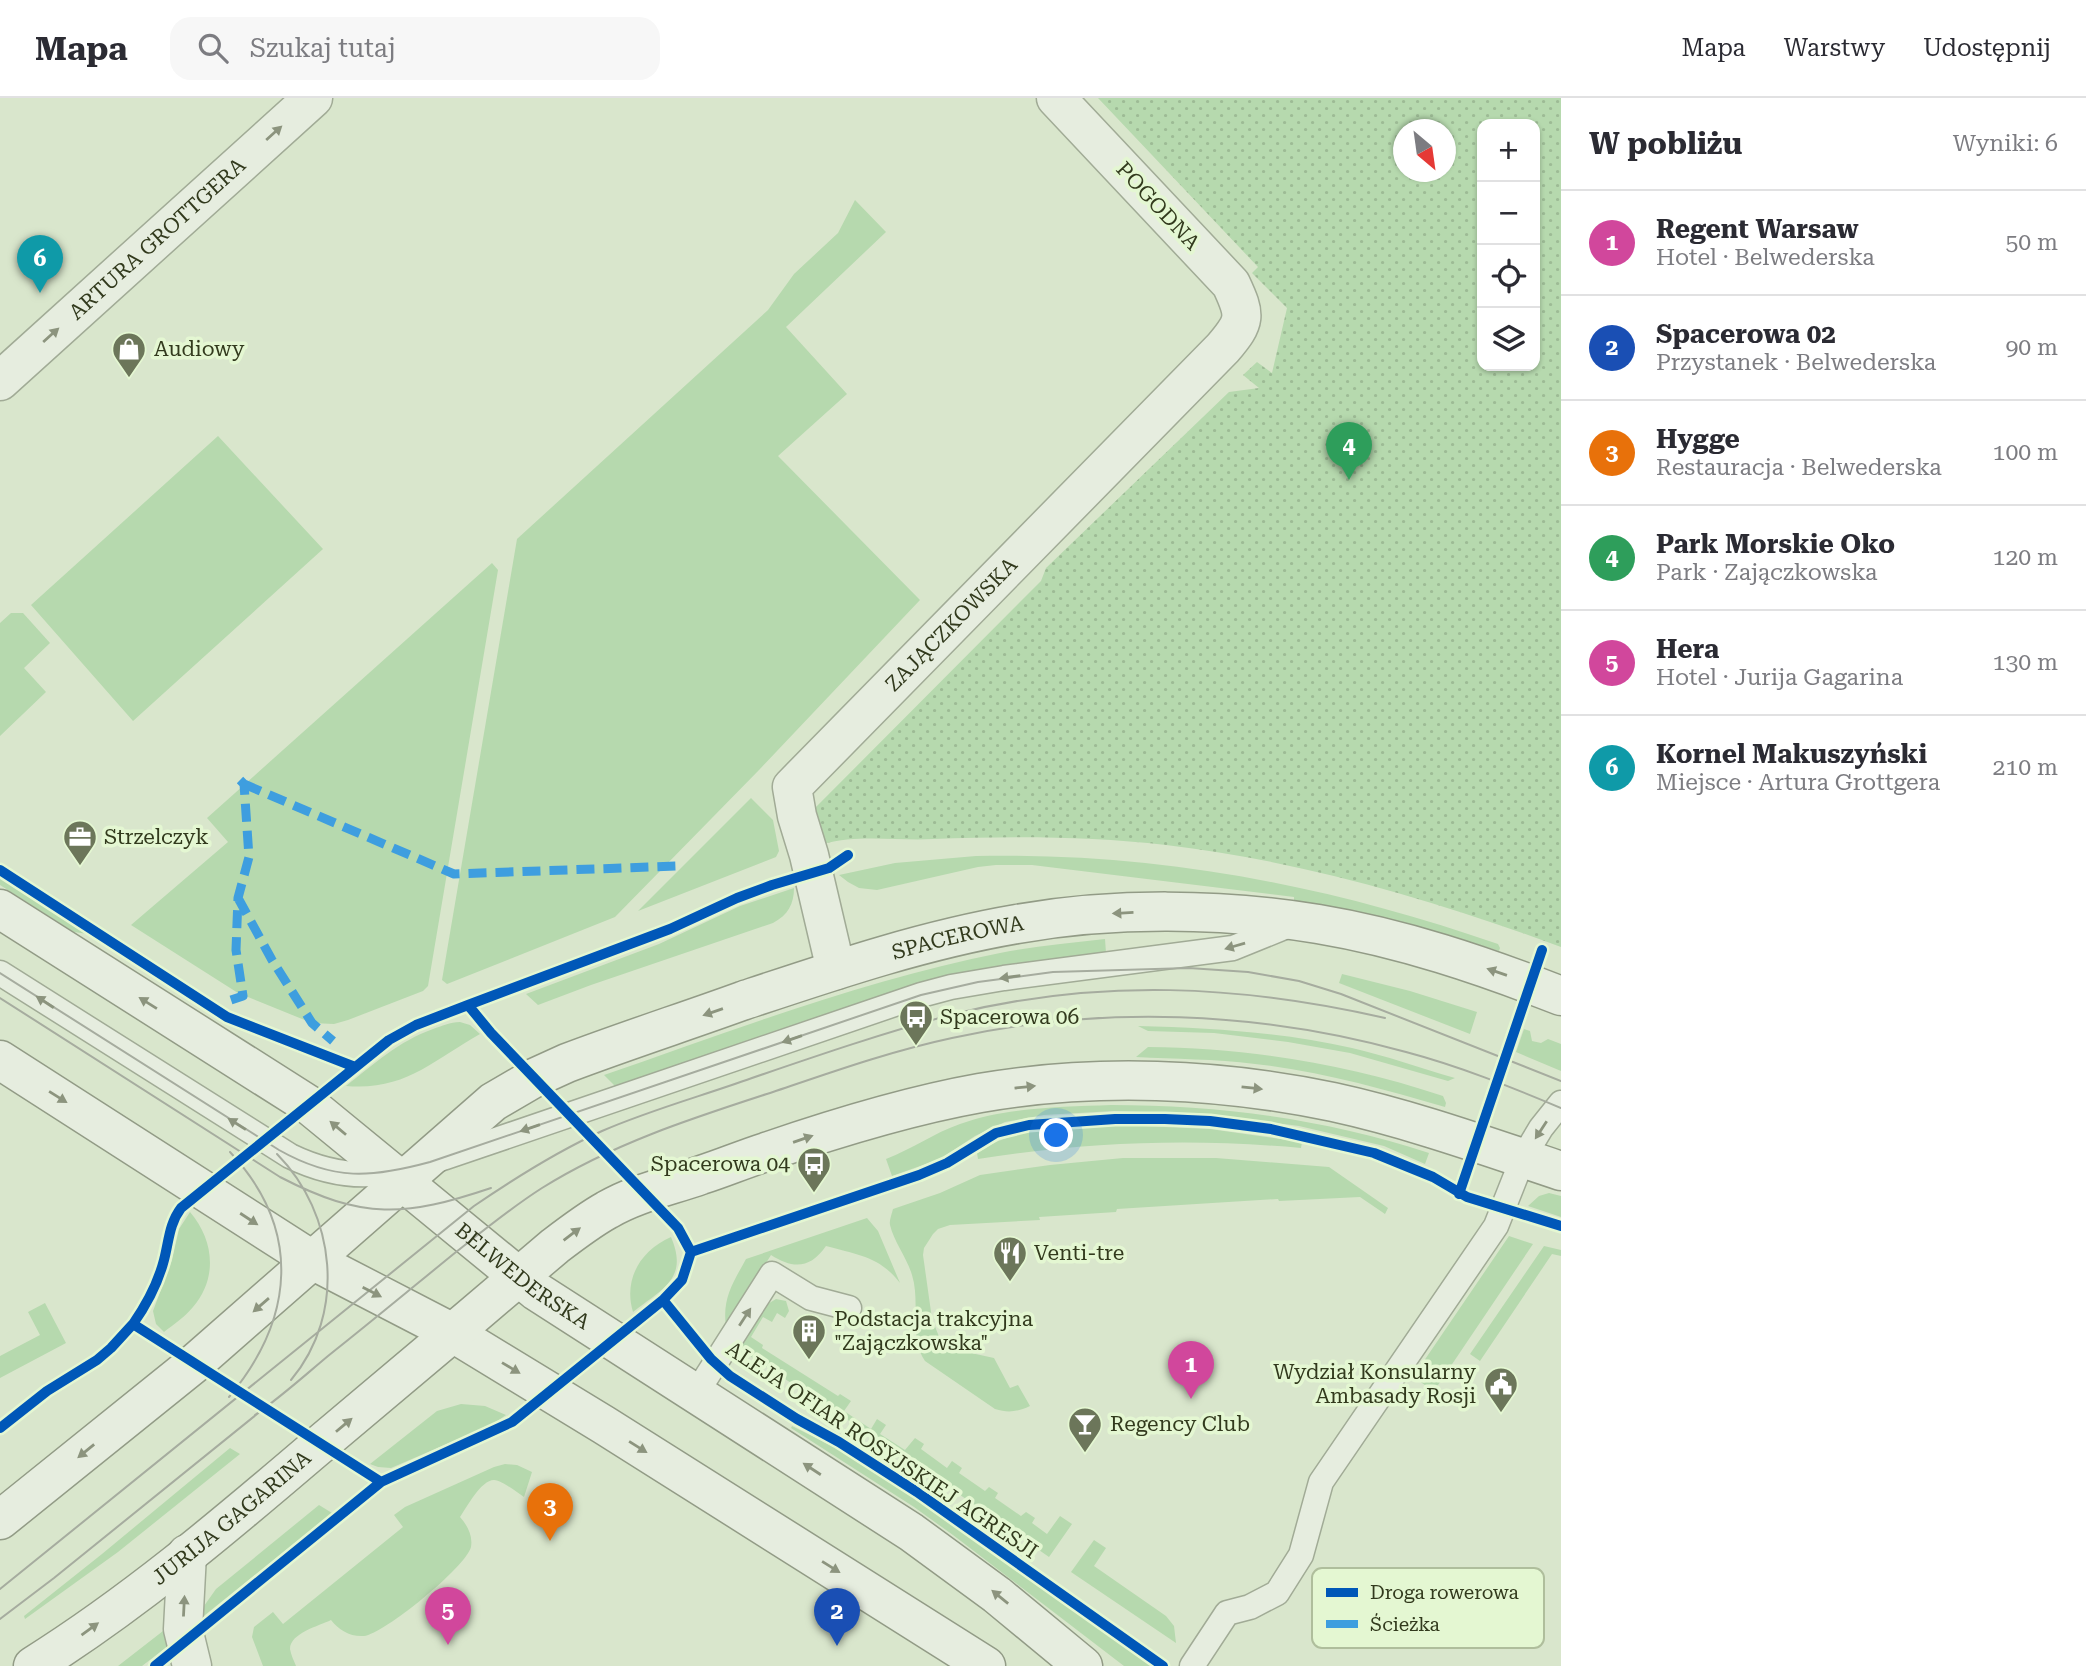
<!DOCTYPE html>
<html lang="pl">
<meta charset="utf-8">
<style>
:root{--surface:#fff;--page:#f7f7f7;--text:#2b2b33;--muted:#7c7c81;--line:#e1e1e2;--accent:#6c765a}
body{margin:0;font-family:"Roboto Serif",serif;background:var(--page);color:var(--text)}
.controls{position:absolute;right:21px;top:21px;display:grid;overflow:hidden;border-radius:14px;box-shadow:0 2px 5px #0004}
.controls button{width:63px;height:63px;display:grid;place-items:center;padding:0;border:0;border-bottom:2px solid var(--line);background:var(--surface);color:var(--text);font:35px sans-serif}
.compass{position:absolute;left:1393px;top:21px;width:63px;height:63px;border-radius:50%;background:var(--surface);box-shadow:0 2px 5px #0004;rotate:151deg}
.you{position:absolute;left:1057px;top:1038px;width:24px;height:24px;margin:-18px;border:5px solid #fff;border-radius:50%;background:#1a73e8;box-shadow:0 0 0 10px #1a73e833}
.badge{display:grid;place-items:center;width:46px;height:46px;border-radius:50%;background:var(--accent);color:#fff;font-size:23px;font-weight:700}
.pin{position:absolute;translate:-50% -58px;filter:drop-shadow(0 2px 4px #0008)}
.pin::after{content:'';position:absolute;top:37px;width:24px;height:21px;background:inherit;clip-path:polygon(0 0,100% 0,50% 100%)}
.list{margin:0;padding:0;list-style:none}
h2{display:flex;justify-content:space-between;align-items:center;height:91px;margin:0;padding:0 28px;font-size:30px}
h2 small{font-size:23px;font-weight:400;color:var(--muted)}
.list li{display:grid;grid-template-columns:46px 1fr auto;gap:21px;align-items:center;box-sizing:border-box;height:105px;padding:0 28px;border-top:2px solid var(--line)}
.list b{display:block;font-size:26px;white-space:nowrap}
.list p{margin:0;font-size:23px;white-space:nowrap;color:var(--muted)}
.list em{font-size:23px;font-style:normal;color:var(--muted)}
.icon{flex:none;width:38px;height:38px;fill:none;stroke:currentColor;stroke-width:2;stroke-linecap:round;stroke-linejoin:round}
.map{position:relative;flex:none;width:1561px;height:1568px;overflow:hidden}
header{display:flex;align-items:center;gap:42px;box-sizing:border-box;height:98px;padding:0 35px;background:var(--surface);border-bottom:2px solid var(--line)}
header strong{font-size:33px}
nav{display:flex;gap:38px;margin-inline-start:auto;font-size:24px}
.search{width:490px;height:63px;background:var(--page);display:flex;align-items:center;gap:18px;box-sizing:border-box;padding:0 24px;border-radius:21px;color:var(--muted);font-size:26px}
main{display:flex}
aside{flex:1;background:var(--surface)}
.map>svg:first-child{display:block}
</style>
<header>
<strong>Mapa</strong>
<div class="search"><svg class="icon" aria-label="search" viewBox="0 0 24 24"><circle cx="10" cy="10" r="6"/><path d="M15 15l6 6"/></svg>Szukaj tutaj</div>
<nav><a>Mapa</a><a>Warstwy</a><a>Udostępnij</a></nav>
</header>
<main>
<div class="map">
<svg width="1561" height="1568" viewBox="0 0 1561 1568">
<defs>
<pattern id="park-dots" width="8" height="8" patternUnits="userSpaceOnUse" patternTransform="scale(1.75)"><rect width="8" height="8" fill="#b6d9ae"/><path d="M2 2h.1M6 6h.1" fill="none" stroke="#9dbb95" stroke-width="1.8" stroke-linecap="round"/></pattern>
</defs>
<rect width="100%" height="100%" fill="#d9e6cc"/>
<path fill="#b6d9ae" d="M855,102L886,134L786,229L847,296L778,358L920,502L759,672L615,819L447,886L442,882L517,441L768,212L794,176L838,135Z
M218,338L323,451L133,623L31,507Z
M492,465L498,472L428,888L423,893L348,922L334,926L312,925L238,895L131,827L228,744L207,720Z
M11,515H23L50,545L24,570L46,594L0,638V525Z
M751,700L773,722L779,753L776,759L638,813Z
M976,758C1157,754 1327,787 1498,846L1500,850L1499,853C1432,831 1364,813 1294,803V799L1032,767H996L978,769L877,792L859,790L848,784L839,777L895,765Z
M0,779L88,836L74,834L0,787Z
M794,790C794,806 788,817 773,825L591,887L538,907L526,896L659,846L740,808Z
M1105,841L1106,855L616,989L604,977C734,932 864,882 1000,855C1034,848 1070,845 1105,841Z
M1342,876L1410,893L1477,914L1470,936L1339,885Z
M460,924L470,927L480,936C432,963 405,993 346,988C374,966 399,943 433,931C442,928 450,924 460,924Z
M1138,928C1210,930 1281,934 1352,950C1387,958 1420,970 1455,980L1448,983L1350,955L1288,944L1214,935L1148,933Z
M1524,931L1530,933L1532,943L1541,945L1548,941L1561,946V973L1516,954Z
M1148,949C1249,950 1347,966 1443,998L1446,1005L1445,1009C1382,991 1320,973 1255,966C1215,961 1175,961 1136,959Z
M1111,1007C1220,1007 1325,1021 1429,1055L1425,1066L1384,1048L1299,1028L1209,1016L1114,1013L1044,1017L1005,1024L975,1038L940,1061L892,1078L886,1061C912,1051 934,1035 960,1026C1007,1009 1062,1009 1111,1007Z
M1142,1028L1210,1031L1302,1044L1301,1050C1189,1040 1088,1044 978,1061L977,1055C985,1051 992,1045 1001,1042C1040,1026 1100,1028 1142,1028Z
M1123,1060H1216L1329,1069L1388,1110L1385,1116L1360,1099L1279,1103L1278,1101L1117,1111L1116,1114L1039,1119L1040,1122L950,1127L938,1131L933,1136L924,1150L923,1157L932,1221L940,1241L948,1250L994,1260L1010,1290L1018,1287L1030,1308C1017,1314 1008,1315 995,1311L925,1263C908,1238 921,1206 912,1177C907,1160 894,1144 890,1127C889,1122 892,1116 893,1111L940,1095L980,1077L1050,1067Z
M1549,1095L1561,1098V1119L1528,1108L1539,1098Z
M190,1114C214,1142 218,1180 193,1209C185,1219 174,1226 164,1234L156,1226L153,1213L172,1162L179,1131Z
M867,1120L878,1133L900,1185C879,1158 858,1157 826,1148C810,1171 793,1171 771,1157L726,1229C722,1200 733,1185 746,1161Z
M1509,1138L1533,1146L1434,1293L1413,1279Z
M671,1139C689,1181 662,1191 633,1214C623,1181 641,1152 671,1139Z
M1544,1148L1561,1152V1158L1552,1156L1480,1263L1470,1256Z
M776,1201L786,1203L789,1213L785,1220L777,1215L772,1224L763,1219L751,1239L763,1247L762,1250L838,1298L840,1296L851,1303L844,1313L871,1331L877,1321L886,1327L880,1336L905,1352L915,1340L924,1346L921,1351L947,1370L952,1363L962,1370L959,1375L985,1393L989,1389L998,1395L995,1400L1021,1418L1026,1414L1035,1420L1032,1425L1047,1436L1060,1418L1072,1426L1049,1459L920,1369L742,1253L738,1249L766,1207Z
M45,1205L66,1245L0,1280V1258L40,1237L28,1214Z
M461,1306L485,1308L506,1317L493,1326L391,1370L378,1369L370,1366L437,1313Z
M792,1328L836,1350L921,1403L1152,1568H1124L953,1437L914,1409L791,1330Z
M230,1350L240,1356L118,1454L25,1521L24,1518L102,1456Z
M505,1366L517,1367L532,1374L524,1399C516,1394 503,1383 494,1382C481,1382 467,1409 460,1419C467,1427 473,1437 471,1449C466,1469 384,1536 364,1538C350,1539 339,1532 331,1522C319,1528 290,1535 290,1551C291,1557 294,1563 296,1568H263L252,1539L254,1529L273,1514L283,1526L403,1429L394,1417L405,1409L494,1369Z
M319,1407L332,1415L200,1521L204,1508L216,1491Z
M1094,1442L1106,1450L1094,1468L1166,1518L1174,1528L1176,1545L1071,1474Z
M163,1533L165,1534L168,1548L142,1568H118Z"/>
<path fill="url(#park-dots)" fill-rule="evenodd" d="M1098,0H1561V849C1434,802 1301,763 1166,747C1089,738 1011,738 933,741C896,743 859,736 823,746L815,710L1041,483L1046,470L1229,294L1259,290L1243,277L1257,264L1272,275L1287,210L1252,175L1258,169ZM1482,26H1535V268H1482ZM1404,32H1446V74H1404Z"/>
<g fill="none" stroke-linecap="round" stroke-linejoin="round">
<g stroke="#a1ab96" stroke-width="27">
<path id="lane" d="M0,875L290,1058C323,1074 358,1081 394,1073
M440,1061L921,897L951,889L1004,880L1233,850L1292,826
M695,1297L772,1176L811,1200L849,1210
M1192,1568L1227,1515L1250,1509L1277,1495L1301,1457L1321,1384L1496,1128L1523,1060L1541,1030L1561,1005"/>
</g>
<g stroke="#a1ab96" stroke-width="41">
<g id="street">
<path id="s1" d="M0,283L313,0"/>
<path id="s2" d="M836,872L809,757L797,718L792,689L1223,250C1246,223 1246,218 1231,186L1056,0"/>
<path d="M187,1456L183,1531L192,1568"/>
</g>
</g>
<g stroke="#929b86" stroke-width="41">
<g id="secondary">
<path id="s3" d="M0,811L309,1007L536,1193L911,1434L997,1497L1083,1568"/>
<path d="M0,962L312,1162L453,1235L604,1327L986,1568"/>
<path id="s4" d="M0,1422L195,1265L493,1004L534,980L567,965C625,943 684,924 742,903C832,873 923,842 1017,826C1115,809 1220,810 1318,826C1402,840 1482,867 1561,898"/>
<path id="s5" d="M33,1568C132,1506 222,1430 311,1354C392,1286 474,1217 555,1148C572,1135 589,1122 607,1112C636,1095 670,1088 701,1077C723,1070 744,1061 766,1054C836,1030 907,1008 980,995C1096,975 1218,980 1333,1004C1411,1021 1486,1048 1561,1073"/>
</g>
</g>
<use href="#lane" stroke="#e6eddf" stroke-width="24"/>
<use href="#street" stroke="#e6eddf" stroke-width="38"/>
<use href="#secondary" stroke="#e6eddf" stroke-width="38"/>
<path stroke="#a6ac9f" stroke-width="2" d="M0,875L279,1052C334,1083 371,1080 430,1064L921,897L978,884L1053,874L1189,870L1248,874L1299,883L1341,896L1561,983
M0,900L280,1079C363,1122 405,1119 491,1090
M277,1056C336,1116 347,1215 291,1282
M229,1299C295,1220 302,1131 230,1054
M255,1317C281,1299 304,1278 328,1258C371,1224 413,1189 456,1154C484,1132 512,1109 542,1090C614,1045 693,1020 773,994C832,974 891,953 952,940C1102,907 1258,913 1406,954C1459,968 1511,989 1561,1010
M0,1491L474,1108C515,1080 556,1054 602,1033C650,1012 702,998 752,980C819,957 886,934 954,916C1100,880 1240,887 1385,920
M0,1521L54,1480L262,1312"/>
<path stroke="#3e9edf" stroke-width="9" stroke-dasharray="18 9" stroke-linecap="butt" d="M244,686L454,776L677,768
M238,800L272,862L312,925L333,943
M231,902L243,898L236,852L238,800L249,759L244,686L240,682"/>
<g stroke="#e4f7d2" stroke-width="15">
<path id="cycleway" d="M0,772L227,919L355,969
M468,907L491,935L678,1130L691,1154L682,1182L663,1202L711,1261L730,1278L797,1321L839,1344L917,1394L1163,1568
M1459,1096L1542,852
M691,1154L919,1077L947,1065L996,1035L1029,1027L1115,1021H1165L1210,1023L1271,1031L1374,1055L1433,1079L1467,1099L1561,1128
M663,1202L512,1324L381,1384L133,1226C147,1206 158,1185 164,1162C169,1143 169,1126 181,1110L389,942L416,927L468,907L670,831L737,800L772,787L829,770L848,757
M0,1330L47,1293L97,1262L111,1250L133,1226
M155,1568L381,1384"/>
</g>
<use href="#cycleway" stroke="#0057b8" stroke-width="10"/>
</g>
<defs><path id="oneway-solid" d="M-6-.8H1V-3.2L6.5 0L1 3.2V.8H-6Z" transform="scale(1.75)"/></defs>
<g fill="#8c947e">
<use href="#oneway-solid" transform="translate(274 35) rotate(-42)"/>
<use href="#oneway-solid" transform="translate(51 237) rotate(-42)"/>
<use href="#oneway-solid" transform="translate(1123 815) rotate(177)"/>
<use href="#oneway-solid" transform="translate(1235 848) rotate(164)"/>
<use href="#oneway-solid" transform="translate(1497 874) rotate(-161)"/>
<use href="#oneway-solid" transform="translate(1010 879) rotate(172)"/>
<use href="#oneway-solid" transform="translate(45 904) rotate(-147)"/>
<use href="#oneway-solid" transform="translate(148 905) rotate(-148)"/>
<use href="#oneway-solid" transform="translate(713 914) rotate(161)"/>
<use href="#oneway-solid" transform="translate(792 941) rotate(161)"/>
<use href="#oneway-solid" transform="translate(1025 989) rotate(-6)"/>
<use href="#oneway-solid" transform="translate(1252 990) rotate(6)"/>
<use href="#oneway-solid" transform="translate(58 999) rotate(32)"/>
<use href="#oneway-solid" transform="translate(237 1026) rotate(-148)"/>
<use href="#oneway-solid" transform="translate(338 1030) rotate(-140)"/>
<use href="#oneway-solid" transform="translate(530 1030) rotate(161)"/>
<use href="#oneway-solid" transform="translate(1541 1032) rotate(123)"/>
<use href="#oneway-solid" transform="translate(803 1041) rotate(-19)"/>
<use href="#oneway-solid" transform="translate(249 1121) rotate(33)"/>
<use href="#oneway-solid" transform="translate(572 1136) rotate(-37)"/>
<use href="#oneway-solid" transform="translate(372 1194) rotate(27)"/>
<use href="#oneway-solid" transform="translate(261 1207) rotate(139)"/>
<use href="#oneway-solid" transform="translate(745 1219) rotate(-57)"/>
<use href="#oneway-solid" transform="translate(511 1270) rotate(31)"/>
<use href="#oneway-solid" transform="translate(344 1327) rotate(-40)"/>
<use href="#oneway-solid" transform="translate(638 1349) rotate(32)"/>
<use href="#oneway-solid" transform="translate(86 1353) rotate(141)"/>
<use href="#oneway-solid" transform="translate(812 1371) rotate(-147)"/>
<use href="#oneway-solid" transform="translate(831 1469) rotate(32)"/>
<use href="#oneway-solid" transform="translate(1000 1499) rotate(-141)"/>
<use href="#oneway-solid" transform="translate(184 1508) rotate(-87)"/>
<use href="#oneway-solid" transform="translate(90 1531) rotate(-36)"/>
</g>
<defs>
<g id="shop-pin" transform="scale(1.75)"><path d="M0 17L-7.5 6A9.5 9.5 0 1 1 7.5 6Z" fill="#6c765a" stroke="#e4f7d2"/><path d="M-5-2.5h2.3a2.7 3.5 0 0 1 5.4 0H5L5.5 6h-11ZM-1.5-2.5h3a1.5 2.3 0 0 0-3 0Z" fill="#fff"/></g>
<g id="office-pin" transform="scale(1.75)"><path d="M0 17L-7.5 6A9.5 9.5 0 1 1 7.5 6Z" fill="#6c765a" stroke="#e4f7d2"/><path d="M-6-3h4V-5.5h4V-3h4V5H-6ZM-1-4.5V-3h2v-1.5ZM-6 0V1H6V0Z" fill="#fff"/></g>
<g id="bus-pin" transform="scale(1.75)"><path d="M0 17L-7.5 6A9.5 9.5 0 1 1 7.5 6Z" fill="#6c765a" stroke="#e4f7d2"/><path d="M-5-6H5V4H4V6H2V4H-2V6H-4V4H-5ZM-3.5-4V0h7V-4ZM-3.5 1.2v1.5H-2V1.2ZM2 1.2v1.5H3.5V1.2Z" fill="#fff"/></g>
<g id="restaurant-pin" transform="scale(1.75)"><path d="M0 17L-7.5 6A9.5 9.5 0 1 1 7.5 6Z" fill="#6c765a" stroke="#e4f7d2"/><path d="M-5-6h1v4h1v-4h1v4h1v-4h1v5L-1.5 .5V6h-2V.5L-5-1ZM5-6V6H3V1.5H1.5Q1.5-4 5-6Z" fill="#fff"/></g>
<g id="building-pin" transform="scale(1.75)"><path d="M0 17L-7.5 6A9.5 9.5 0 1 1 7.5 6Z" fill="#6c765a" stroke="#e4f7d2"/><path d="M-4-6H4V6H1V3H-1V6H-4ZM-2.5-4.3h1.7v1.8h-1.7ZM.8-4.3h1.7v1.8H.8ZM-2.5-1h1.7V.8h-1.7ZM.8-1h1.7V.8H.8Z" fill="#fff"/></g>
<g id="civic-pin" transform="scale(1.75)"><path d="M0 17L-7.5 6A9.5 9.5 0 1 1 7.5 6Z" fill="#6c765a" stroke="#e4f7d2"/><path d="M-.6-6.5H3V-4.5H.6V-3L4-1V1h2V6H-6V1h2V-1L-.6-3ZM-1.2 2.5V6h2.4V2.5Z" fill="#fff"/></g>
<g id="bar-pin" transform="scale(1.75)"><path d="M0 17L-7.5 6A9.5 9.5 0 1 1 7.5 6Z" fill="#6c765a" stroke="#e4f7d2"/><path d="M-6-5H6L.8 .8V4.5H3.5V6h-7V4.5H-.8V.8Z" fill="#fff"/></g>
</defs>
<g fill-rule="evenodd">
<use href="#shop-pin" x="129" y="251"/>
<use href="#office-pin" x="80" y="739"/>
<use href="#bus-pin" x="916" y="919"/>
<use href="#bus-pin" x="814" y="1066"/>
<use href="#restaurant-pin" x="1010" y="1155"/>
<use href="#building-pin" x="809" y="1233"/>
<use href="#civic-pin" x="1501" y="1286"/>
<use href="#bar-pin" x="1085" y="1326"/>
</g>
<g text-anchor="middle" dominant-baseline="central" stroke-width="7" stroke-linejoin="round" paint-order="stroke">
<g font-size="21" fill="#323a1d" stroke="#e4f7d2">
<text transform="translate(1158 108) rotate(47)">POGODNA</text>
<text stroke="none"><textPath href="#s1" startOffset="212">ARTURA GROTTGERA</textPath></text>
<text stroke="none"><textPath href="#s2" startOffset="416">ZAJĄCZKOWSKA</textPath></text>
<text stroke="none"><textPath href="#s4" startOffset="1141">SPACEROWA</textPath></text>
<text stroke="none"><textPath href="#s3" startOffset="640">BELWEDERSKA</textPath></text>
<text transform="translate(882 1352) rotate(34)">ALEJA OFIAR ROSYJSKIEJ AGRESJI</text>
<text stroke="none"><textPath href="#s5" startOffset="248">JURIJA GAGARINA</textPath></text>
</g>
<g font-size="21" fill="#323a1d" stroke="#e4f7d2" text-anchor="start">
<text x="154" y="251">Audiowy</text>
<text x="104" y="739">Strzelczyk</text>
<text x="940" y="919">Spacerowa 06</text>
<text x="790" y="1066" text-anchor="end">Spacerowa 04</text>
<text x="1034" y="1155">Venti-tre</text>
<text x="834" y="1221">Podstacja trakcyjna<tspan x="834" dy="24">"Zajączkowska"</tspan></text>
<text x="1476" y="1274" text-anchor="end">Wydział Konsularny<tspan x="1476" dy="24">Ambasady Rosji</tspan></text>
<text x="1110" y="1326">Regency Club</text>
</g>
</g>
<rect x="1312" y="1470" width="232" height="80" rx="10" fill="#e4f7d2" stroke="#afbe9c" stroke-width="2"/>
<rect x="1326" y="1490" width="32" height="9" fill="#0057b8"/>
<rect x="1326" y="1522" width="32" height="8" fill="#3e9edf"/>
<g font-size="19" fill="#323a1d">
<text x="1370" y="1501">Droga rowerowa</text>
<text x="1370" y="1533">Ścieżka</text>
</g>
</svg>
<div class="controls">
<button>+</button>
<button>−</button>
<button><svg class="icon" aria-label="locate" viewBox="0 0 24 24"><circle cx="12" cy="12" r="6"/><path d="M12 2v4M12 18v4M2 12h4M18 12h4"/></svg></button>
<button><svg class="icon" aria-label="layers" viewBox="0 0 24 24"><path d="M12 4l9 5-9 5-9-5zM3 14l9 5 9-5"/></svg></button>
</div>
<svg class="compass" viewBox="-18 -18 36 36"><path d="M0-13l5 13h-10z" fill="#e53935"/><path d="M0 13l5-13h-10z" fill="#7c7c81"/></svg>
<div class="you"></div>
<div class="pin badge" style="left:1191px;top:1301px;background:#d1479c">1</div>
<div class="pin badge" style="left:837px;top:1548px;background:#1a4fb4">2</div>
<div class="pin badge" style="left:550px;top:1443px;background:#e8710a">3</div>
<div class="pin badge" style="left:1349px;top:382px;background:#2e9e5b">4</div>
<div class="pin badge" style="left:448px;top:1547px;background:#d1479c">5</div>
<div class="pin badge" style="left:40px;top:195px;background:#0f9aa8">6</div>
</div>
<aside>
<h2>W pobliżu<small>Wyniki: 6</small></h2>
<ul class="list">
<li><span class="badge" style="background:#d1479c">1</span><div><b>Regent Warsaw</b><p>Hotel · Belwederska</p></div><em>50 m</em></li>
<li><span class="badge" style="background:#1a4fb4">2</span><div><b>Spacerowa 02</b><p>Przystanek · Belwederska</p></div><em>90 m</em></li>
<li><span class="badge" style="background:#e8710a">3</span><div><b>Hygge</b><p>Restauracja · Belwederska</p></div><em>100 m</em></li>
<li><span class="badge" style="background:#2e9e5b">4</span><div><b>Park Morskie Oko</b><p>Park · Zajączkowska</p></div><em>120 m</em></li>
<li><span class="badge" style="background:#d1479c">5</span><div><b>Hera</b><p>Hotel · Jurija Gagarina</p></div><em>130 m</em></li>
<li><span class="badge" style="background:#0f9aa8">6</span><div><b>Kornel Makuszyński</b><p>Miejsce · Artura Grottgera</p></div><em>210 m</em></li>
</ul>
</aside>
</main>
